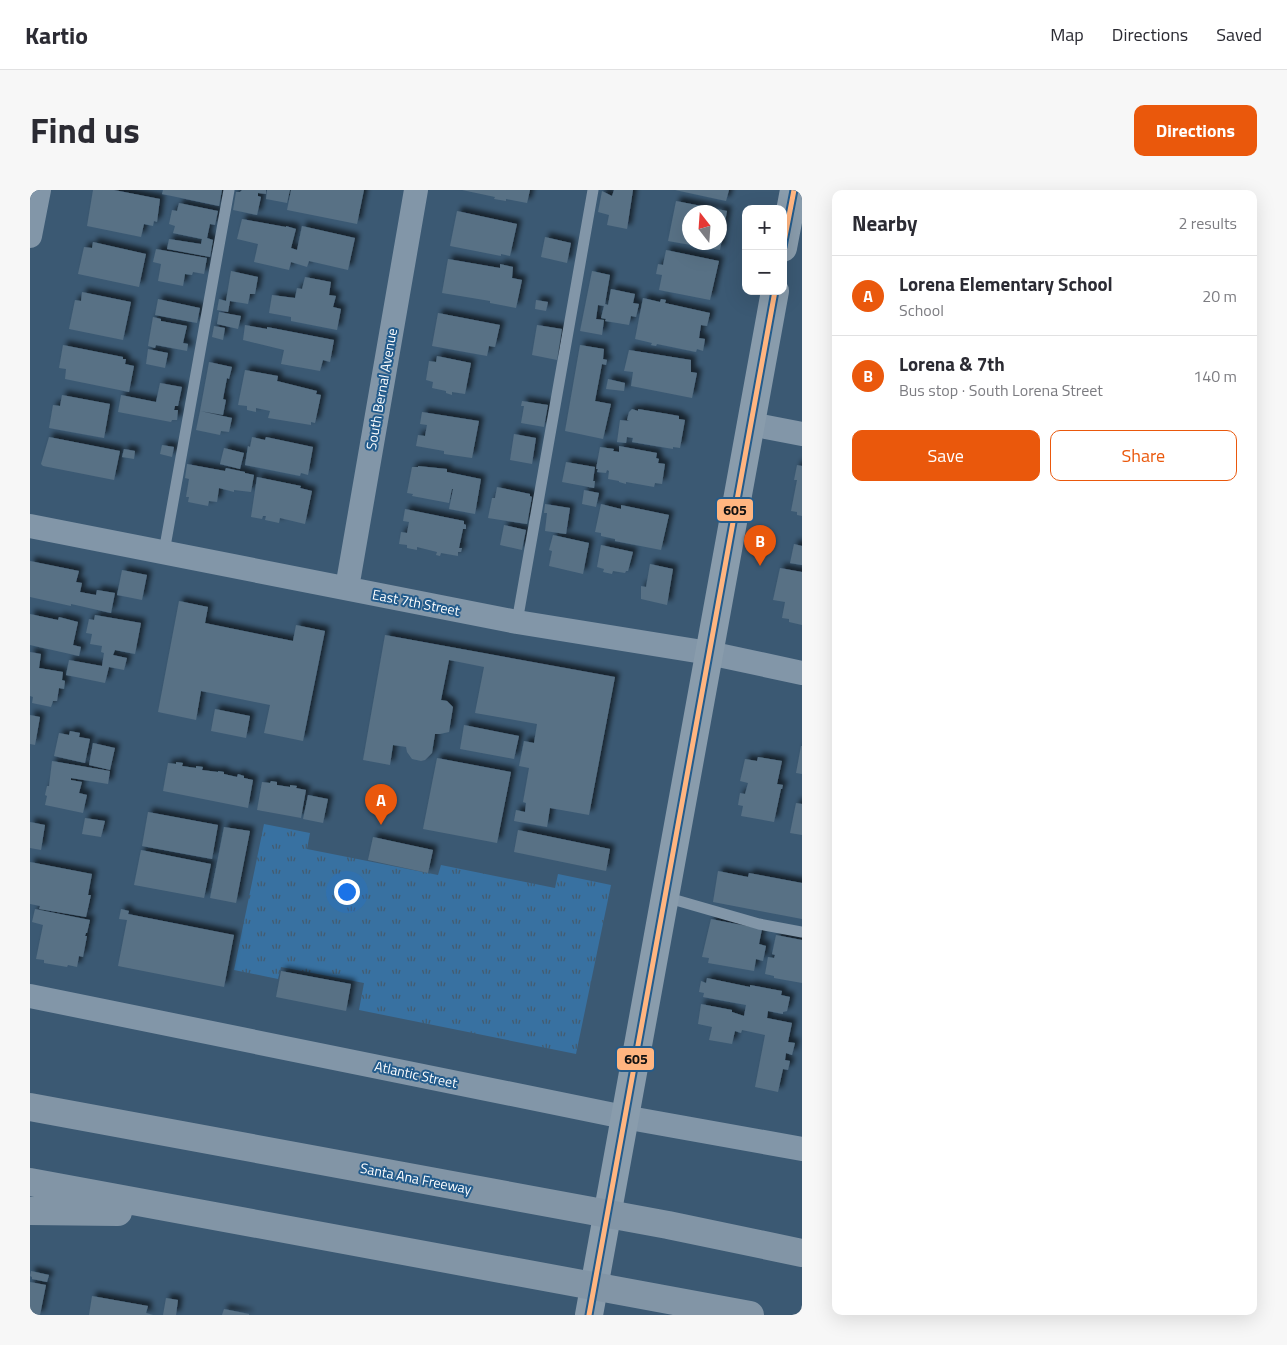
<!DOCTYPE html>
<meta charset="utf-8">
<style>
:root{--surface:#fff;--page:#f7f7f7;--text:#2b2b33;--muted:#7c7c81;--line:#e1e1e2;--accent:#ea580c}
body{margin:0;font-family:"Titillium Web",sans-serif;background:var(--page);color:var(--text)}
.controls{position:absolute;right:15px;top:15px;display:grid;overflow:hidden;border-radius:10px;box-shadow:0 5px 20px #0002}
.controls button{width:45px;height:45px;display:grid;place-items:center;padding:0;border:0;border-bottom:1px solid var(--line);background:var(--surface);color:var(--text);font:25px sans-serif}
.compass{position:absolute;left:652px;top:15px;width:45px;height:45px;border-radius:50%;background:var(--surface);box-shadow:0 5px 20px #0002;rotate:343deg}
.you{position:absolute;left:316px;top:701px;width:18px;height:18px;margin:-12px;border:4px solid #fff;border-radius:50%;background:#1a73e8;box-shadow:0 0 0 8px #1a73e833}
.badge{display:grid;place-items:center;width:32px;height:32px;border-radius:50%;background:var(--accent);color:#fff;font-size:16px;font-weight:700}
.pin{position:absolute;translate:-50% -41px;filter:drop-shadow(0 1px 2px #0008)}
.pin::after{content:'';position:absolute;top:26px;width:18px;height:15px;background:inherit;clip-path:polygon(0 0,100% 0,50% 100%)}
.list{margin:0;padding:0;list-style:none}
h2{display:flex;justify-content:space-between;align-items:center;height:65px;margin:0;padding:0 20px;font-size:21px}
h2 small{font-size:16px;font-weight:400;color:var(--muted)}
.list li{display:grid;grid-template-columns:32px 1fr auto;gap:15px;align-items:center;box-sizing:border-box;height:80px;padding:0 20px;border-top:1px solid var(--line)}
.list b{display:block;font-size:19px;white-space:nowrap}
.list p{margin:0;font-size:16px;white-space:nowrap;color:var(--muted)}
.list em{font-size:16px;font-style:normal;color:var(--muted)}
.actions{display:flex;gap:10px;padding:15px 20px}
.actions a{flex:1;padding:11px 0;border:1px solid var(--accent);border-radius:10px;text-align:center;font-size:18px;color:var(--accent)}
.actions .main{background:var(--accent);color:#fff}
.map{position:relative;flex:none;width:772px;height:1125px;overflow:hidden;border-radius:10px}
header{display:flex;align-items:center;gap:30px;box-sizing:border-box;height:70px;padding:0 25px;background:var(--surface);border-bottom:1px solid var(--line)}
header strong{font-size:24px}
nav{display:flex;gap:28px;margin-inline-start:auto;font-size:18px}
.intro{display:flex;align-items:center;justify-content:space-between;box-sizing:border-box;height:120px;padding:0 30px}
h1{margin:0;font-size:35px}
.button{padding:12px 22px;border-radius:10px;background:var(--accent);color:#fff;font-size:18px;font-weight:700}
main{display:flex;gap:30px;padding:0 30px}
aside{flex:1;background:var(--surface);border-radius:10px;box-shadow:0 5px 20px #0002}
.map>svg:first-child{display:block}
</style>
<header>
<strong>Kartio</strong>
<nav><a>Map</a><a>Directions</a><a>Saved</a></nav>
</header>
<div class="intro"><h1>Find us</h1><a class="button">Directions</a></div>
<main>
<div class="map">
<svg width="772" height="1125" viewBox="0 0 772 1125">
<defs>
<pattern id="park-tufts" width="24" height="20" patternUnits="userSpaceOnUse" patternTransform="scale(1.25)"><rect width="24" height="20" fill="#3871a1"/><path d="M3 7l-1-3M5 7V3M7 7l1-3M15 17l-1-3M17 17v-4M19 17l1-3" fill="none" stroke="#445b6e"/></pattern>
<filter id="shadow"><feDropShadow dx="4.5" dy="-4.5" stdDeviation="2.5" flood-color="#0009"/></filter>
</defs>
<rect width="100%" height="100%" fill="#3b5973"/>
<path fill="url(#park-tufts)" d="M234,634L280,643L277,659L408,685L411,675L525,698L528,684L581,695L546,864L329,820L334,793L251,777L248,789L204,780Z"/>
<path fill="#587185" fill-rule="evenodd" filter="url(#shadow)" d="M63,0H84L130,9L127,32L124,31L123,36L114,34L111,47L57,36Z
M133,0H192L189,16L132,4Z
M212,0H236V4L228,3V6L231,7L227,25L203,20L206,2H210Z
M237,0H260L257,13L236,9Z
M261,0H334L327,34L257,20Z
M432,0H500L497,13L476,9V11L464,9L465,7Z
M584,0H603L597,39L577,35L579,25L568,22L572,1L582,6Z
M645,0H699L696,11Z
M646,11L697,21L690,60L638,51ZM659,22H689V52H659Z
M149,13L188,21L185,35L180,34L177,48L183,50L180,67L137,59L139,49L171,54L172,49L143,43L145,36L139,34L142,20L147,21Z
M427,21L487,34L480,66L471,64V66L420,56Z
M212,29L256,37V36L266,39L261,58L267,60L272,36L325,48L318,80L279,71L277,77L261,72L259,80L224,72L228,54L207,49Z
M515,47L541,53L537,73L511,67Z
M63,52L116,64L109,97L48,84L54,57L62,58Z
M126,59L177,68L174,84L163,82L162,85L155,84L153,96L128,91L131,74L123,72Z
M636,60L689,71L680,110L629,100L632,85L626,84L628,74L633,75Z
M418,69L470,78V74L483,77L482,88L492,90L486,118L460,113V111L412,103Z
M201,81L228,87L225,104H220L218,114L200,111L198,122L187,120L189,109L196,111Z
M562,81L580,85L575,114L578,115L581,99L605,104L603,113L609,114L606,127L601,126L599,135L575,131L576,129L571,128L574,116L568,115L566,129L574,130L572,145L550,141Z
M275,87L301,92L299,105L306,106L303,117L311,119L307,140L261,131V127L239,123L242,105L265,108L267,98L272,99Z
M52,102L101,112L93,150L39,139L45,110L51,111Z
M613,108L630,112L631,109L636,110L635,113L680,123L677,136L671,135L669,148L675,149L673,161L667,159L666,162L627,154L626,156L621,155L622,153L605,149Z
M128,109L170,118L167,133L125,125Z
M506,110L518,112L516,121L505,119Z
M189,122L211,126L208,139L187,134Z
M408,123L470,135L465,157L459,156L457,166L402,156Z
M123,127L131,129V131L157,136L153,153L158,154L157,161L126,155L125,158L118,156Z
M215,135L237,139V137L304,150L300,172L293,170L290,181L251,174L254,160L213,150Z
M507,135L532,139L527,170L502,165Z
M184,136L195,138L193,150L182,147Z
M33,155L93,167V169H96L95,174L104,176L99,202L35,189L36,179L29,178Z
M550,155L574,159L573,169L577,170L576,175L572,174L565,211L581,214L573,249L535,241Z
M118,159L138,163L135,178L116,174Z
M599,160L661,170V182L667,183L662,208L601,196L603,182L594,181Z
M407,166L441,173L435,204L422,202V205L416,203V201L402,198L403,192L396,190L399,171L406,172Z
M179,172L202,177L199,189L197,188L193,209L196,210L193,225L170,221Z
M215,180L248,186L247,191L287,201L286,204L291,205L285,233L281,232V235L238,228L240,221L226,218V222L217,220V216L208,215Z
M578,189L595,193L594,201L576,199Z
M130,193L152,197L148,216H145L144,220H148L147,230H142L141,232L88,222L91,205L126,212Z
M32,205L80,214L74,248L19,238L23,215L30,216Z
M492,211L518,215L514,237L491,233L494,216H491Z
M602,219L608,221V219L638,224L649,226V229L655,230L650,258L643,257V259L602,252L603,248L597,247L596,253L587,252L590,230L599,231L597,230L599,222Z
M170,221L202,228L199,242L191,241L190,245L166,240Z
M392,222L449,231L442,268L414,264V261L386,256L388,245L395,246L397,235L390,234Z
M484,244L506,248L502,274L480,270Z
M19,247L90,261L84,290L13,276L11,274Z
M222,247L235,250L236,247L283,257L278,285L271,283L270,286L215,275L218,256L220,257Z
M132,255L144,257L142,267L130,264Z
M589,256L627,263L626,268L629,269L628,273L635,274L632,294L625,293L624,297L596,292V294L589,292V291L578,289L579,281L577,280L576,283L567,282L568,279H566L570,257L584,259L583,261L589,262Z
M194,258L214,263L210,279L190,274Z
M94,259L105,261L104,269L92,267Z
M536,272L565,277L563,291H565L564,298L532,292Z
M157,274L195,281L196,278L215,282V283L224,285L221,302L204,300V302L189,298L187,312L179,311L178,316L158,312L159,307H156L159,289L155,288Z
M767,275L772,276V326L767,325V322L761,321L767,290H764Z
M388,276L417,279V282L451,289L445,324L419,319L423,299H422L419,313L382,306L383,304L377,303L382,277H388Z
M227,287L271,296L270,298L282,301L275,334L250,328L249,333L235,330L236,326H233L232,329L221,327Z
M467,297L500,304V306L502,307L497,334L458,328L462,308H465Z
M554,300L569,303L566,317L552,314Z
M515,314L540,318L536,344L515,341L517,323H514Z
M571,314L591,319V315L639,325L631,360L585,351V349L571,346V343L565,342Z
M375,319L434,331V334L436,335V339H433L429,358H432L431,362H428V366L411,363L410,366L406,365L407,362L387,357V360L377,358V355L369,354L371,342L377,343L379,332L373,331Z
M474,335L496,340L492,360L470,355Z
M523,345L559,353L553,384L519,376L522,361L519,360Z
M764,354L772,356V375L760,373Z
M571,355L603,362L598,381H596L595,383L583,381L582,384L573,382L574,379L567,377Z
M0,371L49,381L46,392L52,393L50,402L66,405L67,400L85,403L81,423L41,414V416L0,407Z
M620,374L643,379L637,415L611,409V396L616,397Z
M750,378L772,382V435L759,432V429L752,428L755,412L743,410Z
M92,380L117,385L112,410L87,405Z
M149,411L178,417L175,433L263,451L266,435L295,441L273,551L234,543L240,515L171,501L166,530L128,522Z
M0,424L28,430L29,427L48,432L43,455L51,457L49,466L0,455Z
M65,425L111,433L105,464L85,460L83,465L97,468L94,480L79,477L75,493L36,485L39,470L72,476L74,463L71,462L72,456L60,454L62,444L56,443L59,429L64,430Z
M355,445L585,487L559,625L520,618L517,637L484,631L486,620L495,622L496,613L493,612L499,578L489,576L494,551L504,553L507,534L445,523L454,477L419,470L411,510L417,511L423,517L419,542L410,544H405L402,563L395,570L391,571L382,569L377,562L376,557L363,555L360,575L333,570Z
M0,462L11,464L9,478L33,482L32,490L35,491L34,499L29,498L27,511H23L21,517L2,513L3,507L0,506Z
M185,519L220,526L216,548L181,541Z
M0,525L10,527L5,555L0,554Z
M434,535L489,546L484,569L430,559Z
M40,541L50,543L49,547L60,549L55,573L24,566L29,543L39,545Z
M63,553L85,558L80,580L59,575Z
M771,556H772V584L766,583Z
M728,567L752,571L747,594L753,595L752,599H751L744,632L711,626L713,616L708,615L710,603L715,604L718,593L710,591L715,569L727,571Z
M407,568L481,582L467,653L393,639Z
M22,571L80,581L78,594L41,588V590L52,592L49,603L57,605L53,623L15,615L17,606L15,605L17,596H19Z
M146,572L153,573L152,576L166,578V576L173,577L172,580L188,582V581L194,582V584L207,587L208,584L214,586V588L223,590L218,618L133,601L138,573L146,574Z
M241,591L247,592V595L260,597V595L267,596L266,598L276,600L271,628L227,620L232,592L240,593Z
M278,605L298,609L293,633L273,629Z
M766,613L772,614V645L760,643Z
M118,622L188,635L182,669L112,656Z
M55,628L75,631L71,647L52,644Z
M0,632L15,635L11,660L0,658Z
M194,637L220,641L206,713L180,708Z
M488,640L580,659L576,681L484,662Z
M343,647L403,660L398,683L338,670Z
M111,660L181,674L174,708L104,695Z
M0,672L62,684L58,705H61L56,727L9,719L10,716L0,714Z
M688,681L718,687L719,683L772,693V729L683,712Z
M5,719L60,730L57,743H56L55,746H57L53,767L49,766L47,777L38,775L37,777L14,773V770L6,769L13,735L2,732Z
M91,719L99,721L98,724L204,745L194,797L88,776L97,730L89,729Z
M681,729L732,739L729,754L736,756L733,771L726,769L724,781L678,773L679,768L672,767Z
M746,745L772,750V793L744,788V786L735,784L738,767L744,768L745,765L742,764Z
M251,781L321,794L316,821L246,807Z
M677,788L720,797V795L752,801L751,805L760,807L757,821L753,822V824L738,821L737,828L762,833L758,852L765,853L762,865L756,863L755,870L760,871L758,880L753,879L748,902L725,897L735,845L712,840L711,843L705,841L702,854L679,850L682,837L668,834L671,814L702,820V822L714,826L716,815L673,807L674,803L669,802L671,791L676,793Z
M1,1081L19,1085L17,1092L2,1089V1087L0,1086Z
M0,1092L16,1095L10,1125H0Z
M62,1106L118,1116L116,1123L123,1125H59Z
M136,1108L148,1110L146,1125H133Z
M194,1119L219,1124V1125H192Z"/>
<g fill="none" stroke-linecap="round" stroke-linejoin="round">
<path stroke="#8296a8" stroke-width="11" d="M134,362L199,0
M487,432L563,0
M635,707L729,734L772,742"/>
<path stroke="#8296a8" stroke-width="24" d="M0,46L9,0
M721,234L772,244
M0,336L487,432L679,463L772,483
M317,398L386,0
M0,806L594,927L772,959"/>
<path stroke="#899cac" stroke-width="28" d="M753,58L764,0
M559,1125L745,101"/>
<path stroke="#8295a6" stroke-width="28" d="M0,917L638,1035L772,1063
M0,992L720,1125
M0,1021L88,1022"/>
<g stroke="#235b8b" stroke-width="9">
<path id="bus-1" d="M753,57L764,0
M559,1125L745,101"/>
</g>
<use href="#bus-1" stroke="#ffb580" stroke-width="5"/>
</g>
<g text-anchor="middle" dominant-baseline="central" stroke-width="4" stroke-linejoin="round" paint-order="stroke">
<g font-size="14" fill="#fff" stroke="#235b8b">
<text transform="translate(351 199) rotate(-80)">South Bernal Avenue</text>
<text transform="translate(386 412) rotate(11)">East 7th Street</text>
<text transform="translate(386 884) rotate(12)">Atlantic Street</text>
<text transform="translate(386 988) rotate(11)">Santa Ana Freeway</text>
</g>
</g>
<g stroke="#235b8b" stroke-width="2">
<rect x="686" y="308" width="38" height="24" rx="5" fill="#ffb580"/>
<rect x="586" y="857" width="39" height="24" rx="5" fill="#ffb580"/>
</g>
<g font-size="14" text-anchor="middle" font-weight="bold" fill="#111">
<text x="705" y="325">605</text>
<text x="606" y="874">605</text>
</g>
</svg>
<div class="controls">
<button>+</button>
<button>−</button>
</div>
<svg class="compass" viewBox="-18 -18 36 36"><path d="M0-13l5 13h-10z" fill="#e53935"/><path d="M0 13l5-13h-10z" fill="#7c7c81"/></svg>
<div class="you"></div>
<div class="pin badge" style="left:351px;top:635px">A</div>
<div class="pin badge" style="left:730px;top:376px">B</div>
</div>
<aside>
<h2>Nearby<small>2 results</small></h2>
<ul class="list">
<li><span class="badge">A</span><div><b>Lorena Elementary School</b><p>School</p></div><em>20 m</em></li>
<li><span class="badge">B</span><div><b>Lorena &amp; 7th</b><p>Bus stop · South Lorena Street</p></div><em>140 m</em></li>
</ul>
<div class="actions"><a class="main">Save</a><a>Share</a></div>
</aside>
</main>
